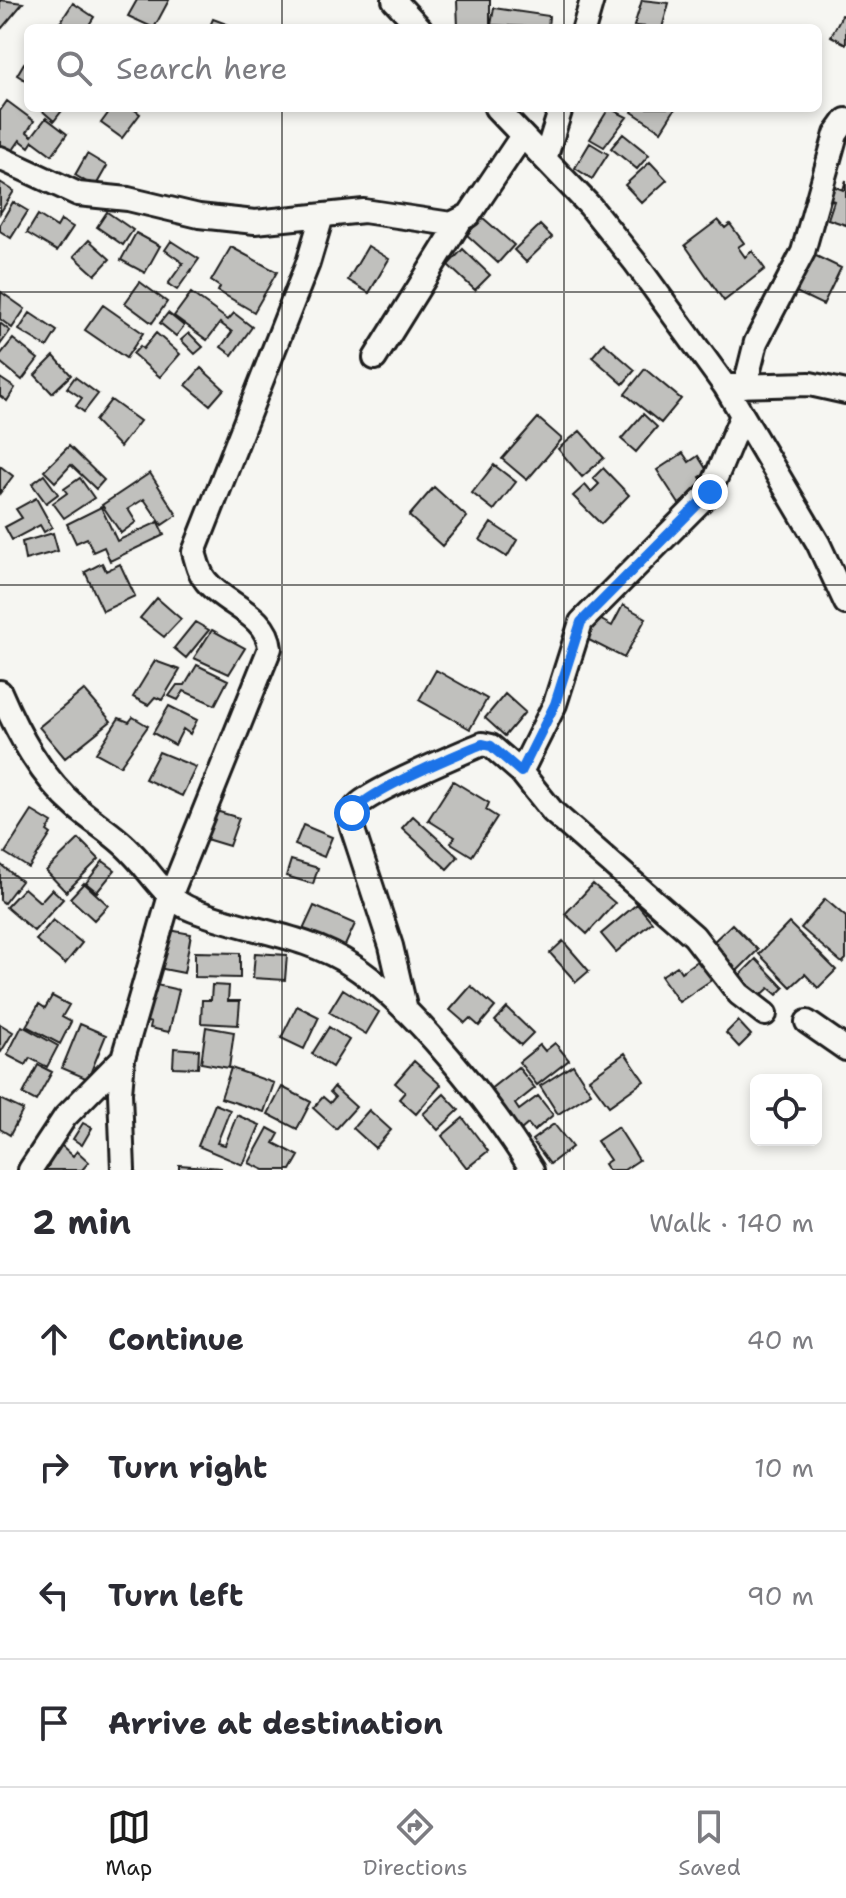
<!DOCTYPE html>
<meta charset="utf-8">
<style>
:root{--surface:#fff;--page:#f2f2f3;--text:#2b2b33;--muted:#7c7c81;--line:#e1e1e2;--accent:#1c1c1c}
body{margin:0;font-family:"Shantell Sans",sans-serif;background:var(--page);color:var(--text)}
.controls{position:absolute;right:24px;bottom:24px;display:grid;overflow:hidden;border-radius:12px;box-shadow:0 4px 12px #0003}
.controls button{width:72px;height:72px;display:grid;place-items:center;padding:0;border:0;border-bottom:2px solid var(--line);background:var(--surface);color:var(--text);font:40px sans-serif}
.stop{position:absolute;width:24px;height:24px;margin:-18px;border:6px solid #1a73e8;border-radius:50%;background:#fff}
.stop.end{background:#1a73e8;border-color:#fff;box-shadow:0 2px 8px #0008}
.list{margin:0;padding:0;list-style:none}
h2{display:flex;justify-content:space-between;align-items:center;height:104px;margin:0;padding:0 32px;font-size:34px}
h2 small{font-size:26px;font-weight:400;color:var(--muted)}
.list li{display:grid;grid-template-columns:52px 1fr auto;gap:24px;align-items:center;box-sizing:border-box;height:128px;padding:0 32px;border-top:2px solid var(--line)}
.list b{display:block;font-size:30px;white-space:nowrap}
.list em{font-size:26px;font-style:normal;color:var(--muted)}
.icon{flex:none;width:44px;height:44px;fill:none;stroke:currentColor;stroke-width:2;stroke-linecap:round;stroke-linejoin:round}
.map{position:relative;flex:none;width:846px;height:1170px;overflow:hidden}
.search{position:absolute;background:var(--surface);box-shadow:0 4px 12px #0003;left:24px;right:24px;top:24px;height:88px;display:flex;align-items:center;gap:20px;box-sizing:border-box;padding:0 28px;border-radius:12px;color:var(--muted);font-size:30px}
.sheet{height:616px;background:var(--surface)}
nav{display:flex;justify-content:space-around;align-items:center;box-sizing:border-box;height:112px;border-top:2px solid var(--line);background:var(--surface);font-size:22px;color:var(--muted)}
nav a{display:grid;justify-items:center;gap:4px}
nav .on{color:var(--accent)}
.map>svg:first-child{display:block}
</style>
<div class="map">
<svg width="846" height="1170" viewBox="0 0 846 1170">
<rect width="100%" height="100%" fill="#f6f6f2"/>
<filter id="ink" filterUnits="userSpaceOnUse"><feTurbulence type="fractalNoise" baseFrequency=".0125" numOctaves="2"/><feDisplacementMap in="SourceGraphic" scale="16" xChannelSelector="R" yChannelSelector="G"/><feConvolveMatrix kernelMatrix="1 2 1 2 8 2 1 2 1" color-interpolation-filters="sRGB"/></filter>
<g filter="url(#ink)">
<path fill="#c0c0bd" stroke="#1c1c1c" stroke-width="2" d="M0,0L23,3L2,28L0,26Z
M137,0H169L154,28L128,16Z
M457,0H490V28H458Z
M642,0L669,3L662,28L634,26Z
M73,3L94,17L87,28H67L60,23Z
M494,8L549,16L548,28L491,25Z
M842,15L846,17V44L831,36Z
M213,19L237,28H209Z
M24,63L28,66V82L17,75Z
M7,101L34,121L27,132L32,136L46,118L67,134L52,155L33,141L29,147L20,140L11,153L0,145V111Z
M39,108H64L54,121Z
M112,108H132L140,114L122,138L101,123Z
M609,108L627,117L604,147L590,139Z
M634,108H673L675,109L661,131L632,112Z
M623,134L649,155L637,169L611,148Z
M590,143L608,154L592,179L575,168Z
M87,154L107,166L95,187L75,175Z
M650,162L667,180L642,203L625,185Z
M846,180V225L828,219L834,201L828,199L833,186L843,190Z
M0,182L14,191L0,213Z
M13,202L28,211L11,238L0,231V224Z
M107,212L133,230L123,245L97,227Z
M38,215L57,227L61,220L73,227L57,251L27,233Z
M482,217L514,245L498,263L467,235Z
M718,220L725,228L730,224L744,243L738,247L745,257L752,251L765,269L724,301L685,245Z
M540,225L552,237L526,262L514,250Z
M136,233L160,246L145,273L121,260Z
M89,240L110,259L95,275L74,256Z
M171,241L199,259L177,290L168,284L183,263L165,250Z
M368,246L389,259L369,293L348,280Z
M231,247L277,272L254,312L218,291L220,287L211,281Z
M463,249L490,275L475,290L448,265Z
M814,255L841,268L823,305L796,292Z
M140,282L167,302L152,323L125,303Z
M1,292L25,309L12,328L0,319Z
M191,293L228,320L234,313L252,327L232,355L221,347L232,332L220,323L207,340L174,316Z
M103,305L143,333L126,358L85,330Z
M30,313L57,331L47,347L19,330Z
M168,313L184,326L176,336L160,323Z
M0,323L10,331L0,345Z
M156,333L180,354L160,377L133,354L140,346L143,349Z
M189,333L203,347L195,354L181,340Z
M13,339L38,359L22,380L0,362V355Z
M604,343L635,370L623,384L592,357Z
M54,356L71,375L52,393L35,375Z
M201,368L224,389L210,405L186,385Z
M645,369L681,399L661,423L625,394Z
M75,377L98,394L84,412L76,406L82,398L67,388Z
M0,378L15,388L7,401L0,396Z
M111,400L140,421L120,447L95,421Z
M643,414L657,427L636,452L621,439Z
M538,418L562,439L527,480L502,459Z
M580,431L604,458L582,477L558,449Z
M69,446L104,480L96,489L71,465L55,482L44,471Z
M683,453L689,462L698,456L708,472L700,477L706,487L679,504L657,470Z
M494,465L516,482L494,510L472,493Z
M0,466L13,476L0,493Z
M603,468L629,495L601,524L573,496L585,485L591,492L599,484L593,478Z
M150,473L177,515L162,525L144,499L128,509L136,522L121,533L102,505Z
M44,475L58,494L46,503L32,484Z
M80,478L94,498L64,518L53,503L67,493L64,489Z
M434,487L467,517L442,546L409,516Z
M36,498L52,527L44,532L40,525L12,540L5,527L22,518L16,509Z
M101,507L117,541L158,522L164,535L110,561L104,547L93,552L87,538L76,543L67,524Z
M491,523L517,540L507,557L480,540Z
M53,533L58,551L25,560L22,542Z
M102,563L106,571L120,564L135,596L103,611L85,572Z
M157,598L181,619L164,637L140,618Z
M623,605L646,618L624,658L583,637L594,616L612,626Z
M195,622L209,630L186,658L174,648Z
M212,630L245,648L229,674L194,658Z
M155,661L180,670L162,700L155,697L148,705L133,697Z
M197,665L228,680L215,705L184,691L178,700L169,696L177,685H185Z
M436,670L487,699L470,729L419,700Z
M84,690L111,721L65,758L39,727Z
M505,694L525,712L505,736L485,718Z
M169,706L197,720L190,734L183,729L175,745L153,733Z
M133,717L148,726L120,766L96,753L119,718L129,722Z
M159,752L196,767L182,796L145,779Z
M453,781L489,803L486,810L497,817L472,856L451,843L455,837L428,820Z
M32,811L52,823L47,831L51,834L29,868L5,853Z
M216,811L239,818L229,846L206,839Z
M413,816L458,857L447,869L402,828Z
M303,825L332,837L324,857L295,845Z
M79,839L99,859L66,892L46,871Z
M291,860L318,868L313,884L286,876Z
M103,861L115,870L97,892L86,883Z
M0,864L21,881L4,903L0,900Z
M84,883L108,905L94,920L70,898Z
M593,884L615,903L587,934L565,914Z
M24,888L40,902L52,889L63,899L34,931L6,907Z
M825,899L846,917V959L842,963L801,928Z
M637,904L652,922L616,952L601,934Z
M314,906L355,924L343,950L302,932Z
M53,920L82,943L65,964L36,940Z
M789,923L836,970L818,988L805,974L791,987L759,954Z
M732,924L758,950L737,971L710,945Z
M164,929L191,934L184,973L158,968Z
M563,941L589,971L576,982L550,953Z
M195,952L240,953V978L195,977Z
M255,953L287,955L285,980L253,978Z
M700,959L713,979L679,1002L661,976L677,966L681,972Z
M756,959L784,988L777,995L769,988L756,1000L736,979Z
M152,984L179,990L169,1032L150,1028L151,1023L144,1021Z
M212,985L229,986L228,1001H240L238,1025L201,1023L202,1000H211Z
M471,986L495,1007L479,1026L470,1018L465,1023L450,1010Z
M343,989L379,1012L366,1034L329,1012Z
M52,996L69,1005L62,1017L71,1022L60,1044L26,1026L39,1004L45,1008Z
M297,1006L319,1017L304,1049L281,1038Z
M507,1008L533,1033L521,1045L495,1021Z
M738,1021L751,1035L739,1047L726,1033Z
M0,1024L13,1032L1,1052L0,1051Z
M80,1024L106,1035L88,1079L62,1068Z
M22,1026L58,1046L47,1067L30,1058L26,1065L7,1055Z
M206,1027L234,1032L229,1068L201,1063Z
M329,1027L349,1040L332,1067L312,1054Z
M555,1043L569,1060L537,1085L519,1062L540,1045L545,1051Z
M174,1048L199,1050L198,1068L173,1067Z
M625,1053L644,1081L609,1106L589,1079Z
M414,1061L441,1085L416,1114L399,1099L405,1092L395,1083Z
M38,1065L52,1072L36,1101L23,1094Z
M573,1065L591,1093L558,1114L540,1086Z
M518,1067L535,1088L515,1104L519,1110L538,1096L553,1115L534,1131L528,1124L521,1130L489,1090Z
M231,1068L274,1083L264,1112L221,1098Z
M282,1087L311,1102L297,1129L268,1114Z
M334,1087L356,1107L336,1129L313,1108L323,1097L330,1103L335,1097L330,1092Z
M444,1094L459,1110L438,1130L423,1114Z
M0,1099L23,1110L10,1135L0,1129Z
M215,1104L230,1110L217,1143L225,1145L237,1115L260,1125L243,1165L198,1146Z
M369,1110L391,1130L375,1148L353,1128Z
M463,1118L488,1151L467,1168L442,1136Z
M83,1123L92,1128L82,1145L73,1139Z
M554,1124L572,1147L550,1164L532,1140Z
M618,1127L639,1160L624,1170H608L604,1164L610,1160L597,1141Z
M268,1128L279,1134L274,1143L299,1156L291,1170H264L249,1163Z
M61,1145L73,1156L77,1151L89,1162L82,1170H47L42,1166Z
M179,1165L221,1168V1170H179Z"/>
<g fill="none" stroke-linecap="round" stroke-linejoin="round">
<g stroke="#1c1c1c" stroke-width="28">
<path id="minor" d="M394,0L420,28
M584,28L592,0
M496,108L590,206L635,262L725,386L818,543L846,603
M0,158L78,194L128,199L199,216L255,222L364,211L451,224L469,215L522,136
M545,159L561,108
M375,358L459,223
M732,386L810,384L846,392
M745,386L756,342L803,252L836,134L846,120
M742,415L710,492L581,622L555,704L521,772L553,812L694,936L739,994L765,1014
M0,692C18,734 41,777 76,807C94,823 116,835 132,853C153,874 164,899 193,910C245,931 305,934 353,966C413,1005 494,1108 532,1170
M406,1011L391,946L351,824C352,818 352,811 357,806C372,790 457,755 482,744L491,746L521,772
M807,1022L846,1049
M30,1170L65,1117L123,1058
M123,1170L120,1093L123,1058L169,899L270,648C267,614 225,605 206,581C199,573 197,562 194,552L308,263L322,216"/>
</g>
<use href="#minor" stroke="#f6f6f2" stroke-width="22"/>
</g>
</g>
<g fill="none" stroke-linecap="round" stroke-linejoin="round" filter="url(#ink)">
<path stroke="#1a73e8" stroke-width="10" d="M352,813C367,791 454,756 482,744L491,746L521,772L555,704L581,622L710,492"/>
</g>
<path fill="none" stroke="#1c1c1c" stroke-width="2" stroke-opacity="0.55" d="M282,0V28M564,0V28M282,108V1170M564,108V1170M0,292H846M0,585H846M0,878H846"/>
</svg>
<div class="controls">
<button><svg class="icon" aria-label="locate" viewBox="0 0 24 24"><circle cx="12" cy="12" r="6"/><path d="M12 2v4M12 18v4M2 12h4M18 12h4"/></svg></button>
</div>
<div class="stop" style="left:352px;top:813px"></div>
<div class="stop end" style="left:710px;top:492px"></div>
<div class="search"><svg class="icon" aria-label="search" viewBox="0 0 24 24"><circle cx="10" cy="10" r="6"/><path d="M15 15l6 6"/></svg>Search here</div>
</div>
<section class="sheet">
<h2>2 min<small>Walk · 140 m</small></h2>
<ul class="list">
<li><svg class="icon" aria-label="ahead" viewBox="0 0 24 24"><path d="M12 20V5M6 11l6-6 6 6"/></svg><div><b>Continue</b></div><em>40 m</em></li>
<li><svg class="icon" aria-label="right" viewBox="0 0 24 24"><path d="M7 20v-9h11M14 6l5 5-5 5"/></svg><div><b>Turn right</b></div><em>10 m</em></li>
<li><svg class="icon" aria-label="left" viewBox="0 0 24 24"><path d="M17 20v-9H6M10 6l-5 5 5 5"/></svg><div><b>Turn left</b></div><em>90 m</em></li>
<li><svg class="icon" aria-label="arrive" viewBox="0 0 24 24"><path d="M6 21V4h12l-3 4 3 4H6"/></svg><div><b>Arrive at destination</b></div></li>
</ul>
</section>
<nav>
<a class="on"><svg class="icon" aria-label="map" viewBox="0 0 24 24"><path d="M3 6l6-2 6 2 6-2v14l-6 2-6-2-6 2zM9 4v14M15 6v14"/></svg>Map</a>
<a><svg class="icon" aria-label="directions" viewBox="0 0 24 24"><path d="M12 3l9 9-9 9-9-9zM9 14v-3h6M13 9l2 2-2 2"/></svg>Directions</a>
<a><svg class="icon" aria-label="saved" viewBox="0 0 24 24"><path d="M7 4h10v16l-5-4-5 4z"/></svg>Saved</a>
</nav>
